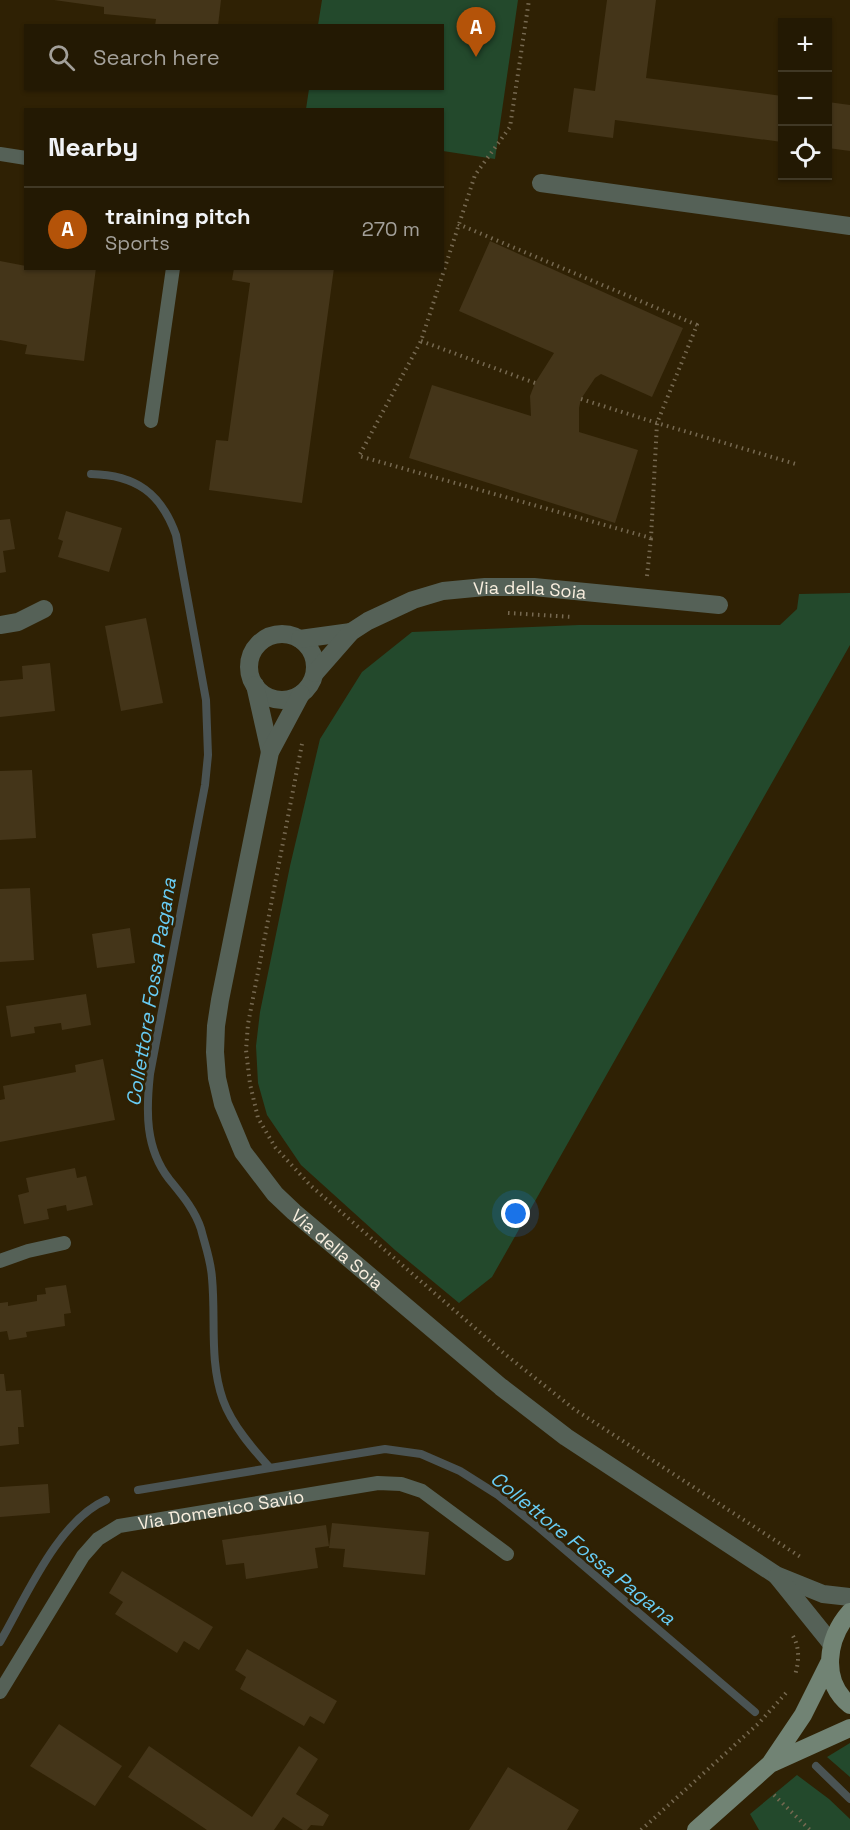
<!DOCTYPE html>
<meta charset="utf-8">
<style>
:root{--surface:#231903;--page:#2f2612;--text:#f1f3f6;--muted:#a3a09a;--line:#403825;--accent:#b45309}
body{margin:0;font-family:"Space Grotesk",sans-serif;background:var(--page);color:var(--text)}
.controls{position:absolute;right:18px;top:18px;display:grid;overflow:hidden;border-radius:0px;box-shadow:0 2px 4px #0004}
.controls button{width:54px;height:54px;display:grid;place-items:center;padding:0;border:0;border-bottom:2px solid var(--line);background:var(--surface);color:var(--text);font:30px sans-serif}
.you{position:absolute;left:516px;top:1214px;width:21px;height:21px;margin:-15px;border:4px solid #fff;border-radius:50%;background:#1a73e8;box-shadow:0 0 0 9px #1a73e833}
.badge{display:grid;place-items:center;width:39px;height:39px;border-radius:50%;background:var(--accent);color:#fff;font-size:20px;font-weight:700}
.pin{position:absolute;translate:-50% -50px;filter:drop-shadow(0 2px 3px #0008)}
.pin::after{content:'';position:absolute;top:32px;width:21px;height:18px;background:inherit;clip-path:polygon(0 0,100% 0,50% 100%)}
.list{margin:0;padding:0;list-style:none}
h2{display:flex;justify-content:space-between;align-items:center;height:78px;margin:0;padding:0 24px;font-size:26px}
h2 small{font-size:20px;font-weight:400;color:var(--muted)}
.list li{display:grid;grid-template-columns:39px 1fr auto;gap:18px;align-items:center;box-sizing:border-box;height:84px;padding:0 24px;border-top:2px solid var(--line)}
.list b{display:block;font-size:22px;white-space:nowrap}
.list p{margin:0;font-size:20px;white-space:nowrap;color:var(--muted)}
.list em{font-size:20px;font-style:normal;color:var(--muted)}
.icon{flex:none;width:33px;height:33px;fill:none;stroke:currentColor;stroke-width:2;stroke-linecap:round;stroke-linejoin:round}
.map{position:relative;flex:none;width:850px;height:1830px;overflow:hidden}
.search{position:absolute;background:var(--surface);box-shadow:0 2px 4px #0004;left:24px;top:24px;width:420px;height:66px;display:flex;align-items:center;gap:15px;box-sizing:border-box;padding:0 21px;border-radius:0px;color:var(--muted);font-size:22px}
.panel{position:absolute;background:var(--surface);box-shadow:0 2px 4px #0004;left:24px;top:108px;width:420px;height:162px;border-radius:0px}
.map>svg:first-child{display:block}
</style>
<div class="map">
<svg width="850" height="1830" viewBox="0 0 850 1830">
<rect width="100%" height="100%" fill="#2f2104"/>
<path fill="#23492c" d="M322,0H518L495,159L443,151L442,110L306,109L309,89L442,88V26L318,25Z
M850,593V645L492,1277L459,1303L395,1250L301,1165L267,1115L258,1083L256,1046L260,1012L290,866L320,739L362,672L412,632L579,625H780L797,609L799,594Z
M850,1743V1777L827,1757Z
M797,1775L829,1799L850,1819V1830H759L750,1814Z"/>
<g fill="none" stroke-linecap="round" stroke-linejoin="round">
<path stroke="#4a5353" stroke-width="8" d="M91,474C136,475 161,493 176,535L206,700L208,755L205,785L150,1074C146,1111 145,1148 169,1179C182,1195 195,1210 201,1229C205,1245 211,1261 212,1278C216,1320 209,1360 223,1400C232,1425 253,1449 270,1468L385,1449L421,1454L460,1471L498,1495L537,1526L755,1712
M138,1490L270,1468
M0,1642C26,1597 58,1521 106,1500
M816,1766L850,1799"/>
</g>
<path fill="#443519" d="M54,0H221L218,26H155L156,19L104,14V7Z
M607,0H656L646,78L782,96V142L615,120L613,138L568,132L574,88L595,91Z
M828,102L850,105V151L828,148Z
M490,241L683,328L652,397L601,374L595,378L581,399L579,408V432L638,450L615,523L409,458L432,385L531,416L530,396L535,383L554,353L459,311Z
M0,261L26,266V268H96L84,361L25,354L27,345L0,340Z
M234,268H334L302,503L209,490L216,440L228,441L250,283L232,280Z
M66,511L122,528L109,572L58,557L63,541L58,539Z
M10,519L15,549L3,551L6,572L0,573V520Z
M146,618L163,703L121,711L105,626Z
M50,663L55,711L0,717V681L23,679L22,666Z
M32,770L36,838L0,840V771Z
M30,888L34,960L0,962V889Z
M130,928L135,963L97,968L92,934Z
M86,994L91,1025L62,1030L61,1023L34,1027L35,1033L11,1037L6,1006Z
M103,1059L115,1120L0,1142V1100L5,1099L3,1086L76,1072L75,1065Z
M75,1168L77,1178L86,1176L93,1205L67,1211L66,1205L47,1209L49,1219L24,1224L18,1195L29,1192L26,1178Z
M66,1285L71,1313L64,1314L65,1326L26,1332L27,1337L9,1340L7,1331L0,1332V1303L8,1302V1306L37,1301V1295L46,1294L45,1288Z
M0,1374H4L6,1391L21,1390L24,1427H18L19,1444L0,1446Z
M48,1484L50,1513L0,1517V1487Z
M332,1523L429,1532L425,1575L343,1567L345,1549L329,1548Z
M326,1525L329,1546L315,1548L318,1568L246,1579L244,1563L226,1565L222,1540Z
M122,1571L213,1627L199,1650L184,1641L177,1653L115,1614L123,1602L109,1593Z
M247,1649L337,1701L324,1724L310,1716L304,1726L240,1689L246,1677L235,1670Z
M59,1724L122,1766L95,1806L30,1766Z
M149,1746L252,1817L299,1746L318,1759L296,1794L329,1815L323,1826L311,1825L307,1830H303L283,1817L274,1830H207L128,1777Z
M508,1767L579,1810L567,1830H469Z"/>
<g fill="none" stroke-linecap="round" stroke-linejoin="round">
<path stroke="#766951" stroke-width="4" stroke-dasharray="1.5 4.5" stroke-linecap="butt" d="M458,224L697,325L657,423L651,538L359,456L421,341L475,175L510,127L529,0
M421,341L535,383
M581,399L657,423L799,465
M647,576L651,538
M508,613L573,617
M302,744L248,1024L246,1050L250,1084L258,1118L275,1147L311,1186L506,1355L574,1409L802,1558
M793,1636C800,1648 799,1662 795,1675
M774,1795L810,1830
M641,1830L759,1723L786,1693"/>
<g stroke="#556157" stroke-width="14">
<path d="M0,154L26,158"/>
<path d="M151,421L173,268"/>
<path d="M0,1261L28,1251L64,1243"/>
<path id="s1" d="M0,1692L83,1556L98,1539L119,1526L378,1483L401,1484L422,1491L507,1554"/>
</g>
<g stroke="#556157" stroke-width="18">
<path d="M541,183L850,226"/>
<path d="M0,625L18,622L44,609"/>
<circle cx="282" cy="667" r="33"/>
<path d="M300,639L351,632"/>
<path id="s2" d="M315,673L351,632L368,621L413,600L443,591L485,587H534L719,605"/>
<path d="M255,685L270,752"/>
<path id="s3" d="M301,694L270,752L220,1000L216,1026L215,1052L217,1078L223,1104L243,1152L275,1194L294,1212L501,1387L566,1437L776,1575L823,1594L850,1597"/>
<path d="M777,1576L831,1643"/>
</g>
<path stroke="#718374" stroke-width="18" d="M850,1612C827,1638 820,1681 850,1705
M770,1764L850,1728
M696,1830L770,1764L803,1715L829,1663"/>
</g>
<g text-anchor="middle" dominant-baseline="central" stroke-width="5" stroke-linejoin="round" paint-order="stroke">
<g font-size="18" fill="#f8eede" stroke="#2f2104">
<text stroke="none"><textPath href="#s2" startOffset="243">Via della Soia</textPath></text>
<text stroke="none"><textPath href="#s3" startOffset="612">Via della Soia</textPath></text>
<text stroke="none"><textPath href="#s1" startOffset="310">Via Domenico Savio</textPath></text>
</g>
<g font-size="20" font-style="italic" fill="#68ccf4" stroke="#2f2104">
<text transform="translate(151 992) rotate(-81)">Collettore Fossa Pagana</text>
<text transform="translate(583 1548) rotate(39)">Collettore Fossa Pagana</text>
</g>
</g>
</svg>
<div class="controls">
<button>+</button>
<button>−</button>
<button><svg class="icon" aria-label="locate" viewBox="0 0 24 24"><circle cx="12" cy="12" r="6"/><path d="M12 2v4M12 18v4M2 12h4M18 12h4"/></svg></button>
</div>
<div class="you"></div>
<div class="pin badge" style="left:476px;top:57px">A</div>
<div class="search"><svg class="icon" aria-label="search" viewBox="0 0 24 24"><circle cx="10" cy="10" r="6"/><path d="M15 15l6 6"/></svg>Search here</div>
<section class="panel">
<h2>Nearby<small></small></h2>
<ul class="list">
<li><span class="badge">A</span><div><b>training pitch</b><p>Sports</p></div><em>270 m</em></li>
</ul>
</section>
</div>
